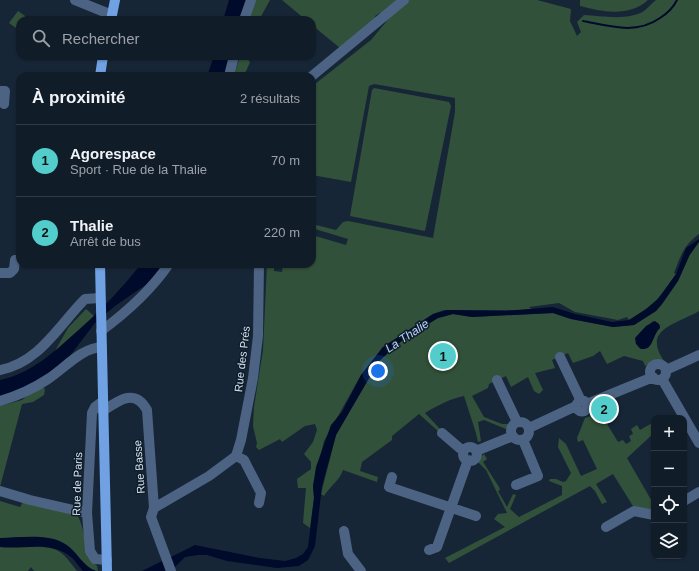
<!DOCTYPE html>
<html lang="fr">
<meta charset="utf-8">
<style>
:root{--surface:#111c29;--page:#1e2935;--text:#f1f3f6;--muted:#9ca1a8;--line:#303a46;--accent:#52cdcc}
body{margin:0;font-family:Helvetica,sans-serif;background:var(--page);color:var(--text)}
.controls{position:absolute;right:12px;bottom:12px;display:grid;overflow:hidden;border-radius:8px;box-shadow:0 1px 3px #0004}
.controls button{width:36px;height:36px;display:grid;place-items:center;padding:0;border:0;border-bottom:1px solid var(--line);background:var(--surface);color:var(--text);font:20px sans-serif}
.you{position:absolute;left:378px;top:371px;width:14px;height:14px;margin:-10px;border:3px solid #fff;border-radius:50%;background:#1a73e8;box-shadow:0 0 0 6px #1a73e833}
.badge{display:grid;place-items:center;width:26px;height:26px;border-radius:50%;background:var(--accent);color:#111;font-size:13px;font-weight:700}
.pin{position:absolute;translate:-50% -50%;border:2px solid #fff;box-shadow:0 1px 4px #0006}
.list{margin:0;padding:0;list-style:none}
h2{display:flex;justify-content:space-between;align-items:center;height:52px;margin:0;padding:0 16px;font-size:17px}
h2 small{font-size:13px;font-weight:400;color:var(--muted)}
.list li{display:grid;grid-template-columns:26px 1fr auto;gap:12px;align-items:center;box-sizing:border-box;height:72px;padding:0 16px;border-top:1px solid var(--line)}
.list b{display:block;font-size:15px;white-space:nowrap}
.list p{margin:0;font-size:13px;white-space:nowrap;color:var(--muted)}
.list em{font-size:13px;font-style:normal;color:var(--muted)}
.icon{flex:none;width:22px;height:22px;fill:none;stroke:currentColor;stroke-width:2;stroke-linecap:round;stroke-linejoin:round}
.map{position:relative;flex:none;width:699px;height:571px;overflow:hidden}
.search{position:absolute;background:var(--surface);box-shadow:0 1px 3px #0004;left:16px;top:16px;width:300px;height:44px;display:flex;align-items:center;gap:10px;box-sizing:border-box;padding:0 14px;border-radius:12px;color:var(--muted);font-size:15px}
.panel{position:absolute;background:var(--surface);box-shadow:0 1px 3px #0004;left:16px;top:72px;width:300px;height:196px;border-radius:12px}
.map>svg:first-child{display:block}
</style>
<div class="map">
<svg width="699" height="571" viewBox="0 0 699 571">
<rect width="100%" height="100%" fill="#172637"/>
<path fill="#32513a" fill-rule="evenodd" d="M255,0H270L259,20H249Z
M282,0H401L383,15L380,13L375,16L376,19L340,48L312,25V20H306Z
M409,0H537L571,9L570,21L577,36L581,32L577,22L584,15C602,16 628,21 644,11C648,8 652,3 656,0H699V234C683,246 681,255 674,273L676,274C664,293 650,310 629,320L627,317L618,320L575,312L559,303L529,307L533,310H444L433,314L383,347L361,375L324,441L313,486L314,498L310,528L303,523L306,488H298L297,479L311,469V462L304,454L313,442L317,430L315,424L305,426L282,442L280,439L259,450L256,447L257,443L253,426L254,407L263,350L267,264H274V271L282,272L283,264H312V235L346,245L348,239L312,228V224L336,230L343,222L348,221L433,238L455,112V98L374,84L369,86L351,182L312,175V90L315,84L371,40L391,16Z
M580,0H648C630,17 602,12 580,6Z
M18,11L31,20H20V31L9,23Z
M240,56H245L250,62L244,76H234Z
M374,88L449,102L451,106L425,231L350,216L372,90Z
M699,242V311C687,319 654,327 657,344C657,350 661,356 664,361L657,359L645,366L643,361L624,356L607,364L600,351L593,356L573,363L568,353L552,360L555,368L535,373L543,390L539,394L534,391L528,377L511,387L506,376L489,384L488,388L472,396L484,417L502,424H510L506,429L484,420L478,422L481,441L478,442L476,433L464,396C450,399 438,405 425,413L441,430L439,432L419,414L392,436V440L362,462L360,471L378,477L377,482L343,470C340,480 330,486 324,496L321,494L336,435L379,361L405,338L438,318L453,314L472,317L553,313L571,319L613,327L634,325L656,311L662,304L678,281L693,248ZM653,321L660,325V328C653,334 654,341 648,348L641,349L638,347L637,336Z
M86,309L94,316L55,351L68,328Z
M42,386L45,389L44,395L33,402L22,404L0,487V406L22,400L31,392Z
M597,414L599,416L601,414L618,442L623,440L626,444L631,441L629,436L633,434L631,429L637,425L640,430L654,422V433L627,458L654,505V511L633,506L613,474L596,484L607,502L602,504L595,491L590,486L449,563L445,558L505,527L494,519L498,514L507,513L486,470L477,461L484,454L487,459L483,462L499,487L500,490L498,491L507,507L513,494L516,495L510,509L519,517L562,495V486L549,481L550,479H556L563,482L566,481L571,473L558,447L559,438L566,444L581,476L597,469L583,440L578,442L577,438L585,418Z
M0,501L20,507L23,502L77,515C87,531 83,553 97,566L98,571C82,569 78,551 65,544C49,534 18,538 0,538Z
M37,546C61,548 63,553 77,571H34L31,567L28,571H0V547Z"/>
<path fill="#000a2a" d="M229,0H248L241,20H223Z
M214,56H231L226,76H207Z
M699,239V242L689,256L678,281L662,304L656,311L634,325L613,327L571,319L553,313L472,317L453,314L438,318L405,338L379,361L336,435L322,486L315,546L308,560L299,566L277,568L227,561L207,555H198L185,557L173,569L169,558L195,545L260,558L285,561L296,558L303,554L308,547L314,498L313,486L316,467L331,425L342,412L361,375L383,347L433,314L447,310L506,311L553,307L575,314L612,322L629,320L646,309L658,299L676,274L686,248Z
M141,264H165L147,284L115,306L95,323L69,357L36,383L0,398V380C33,373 56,350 81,328C103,308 123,287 141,264Z
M655,321L659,324L660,328C652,335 654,350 641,349L636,344L635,338L646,326Z
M0,538C19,538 48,533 65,544C78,552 82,566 96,571H83C79,567 75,560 71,557C50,540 24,550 0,547Z
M164,560L166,571H142Z"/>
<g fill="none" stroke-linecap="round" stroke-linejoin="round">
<path stroke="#000a2a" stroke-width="2" d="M583,21C609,26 636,35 660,18C668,13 673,8 677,0"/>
<path stroke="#4c6383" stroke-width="10" d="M75,0L112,15
M244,20L251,0
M229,76L234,56
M312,76L404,0
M0,91H5L4,104
M0,273H10L14,269L15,260
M101,331C127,312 151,290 169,264
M560,357L581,401
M650 372a8 8 0 1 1 16 0a8 8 0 1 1-16 0Z
M0,370C39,363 59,325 85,299L100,298
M666,370L699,355
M662,379L699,443
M497,380L517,422
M576.5 406a5.5 5.5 0 1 1 11 0a5.5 5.5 0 1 1-11 0Z
M0,401C17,396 33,389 48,379C65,368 81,348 102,347
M103,401L95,407L92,413L87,513L90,551L95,559L107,560
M587,404L653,377
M103,411C119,400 135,388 147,410L154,508L151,517L171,571
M511 431a9 9 0 1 1 18 0a9 9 0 1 1-18 0Z
M529,428L576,406
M442,433L463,451
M463 454a7 7 0 1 1 14 0a7 7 0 1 1-14 0Z
M476,451L513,436
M236,456L244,460L261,493L259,503
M392,477L389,487L476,516
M516,485L538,476L523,440
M0,491L30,500L87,513
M684,501L699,492
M154,508L209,476L236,456L241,440L253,378L258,336L259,264
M606,527L634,511L654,515
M344,531L348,554L361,571
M429,550L437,547L468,460"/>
<path stroke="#70a1e2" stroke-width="10" d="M111,20L115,0
M100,76L103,56
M100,264L107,571"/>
</g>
<g text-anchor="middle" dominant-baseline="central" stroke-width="3" stroke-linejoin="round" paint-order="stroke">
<g font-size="11" fill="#d7e1ec" stroke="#0e1d2c">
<text transform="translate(242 359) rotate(-83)">Rue des Prés</text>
<text transform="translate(139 467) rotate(-94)">Rue Basse</text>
<text transform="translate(77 484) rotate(-88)">Rue de Paris</text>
</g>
<g font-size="12" font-style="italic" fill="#bad2f9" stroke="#0e1d2c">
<text transform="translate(407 336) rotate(-34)">La Thalie</text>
</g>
</g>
</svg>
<div class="controls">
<button>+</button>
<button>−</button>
<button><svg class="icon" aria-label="locate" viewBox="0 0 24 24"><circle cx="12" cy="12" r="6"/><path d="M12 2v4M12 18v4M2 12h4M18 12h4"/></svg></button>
<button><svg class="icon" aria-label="layers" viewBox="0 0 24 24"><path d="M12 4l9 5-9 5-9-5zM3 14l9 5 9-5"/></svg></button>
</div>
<div class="you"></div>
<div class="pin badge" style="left:443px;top:356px">1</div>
<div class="pin badge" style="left:604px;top:409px">2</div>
<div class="search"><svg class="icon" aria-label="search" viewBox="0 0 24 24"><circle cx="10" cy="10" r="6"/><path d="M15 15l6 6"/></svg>Rechercher</div>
<section class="panel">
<h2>À proximité<small>2 résultats</small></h2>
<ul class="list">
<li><span class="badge">1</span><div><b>Agorespace</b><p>Sport · Rue de la Thalie</p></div><em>70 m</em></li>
<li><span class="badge">2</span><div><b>Thalie</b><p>Arrêt de bus</p></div><em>220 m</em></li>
</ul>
</section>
</div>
